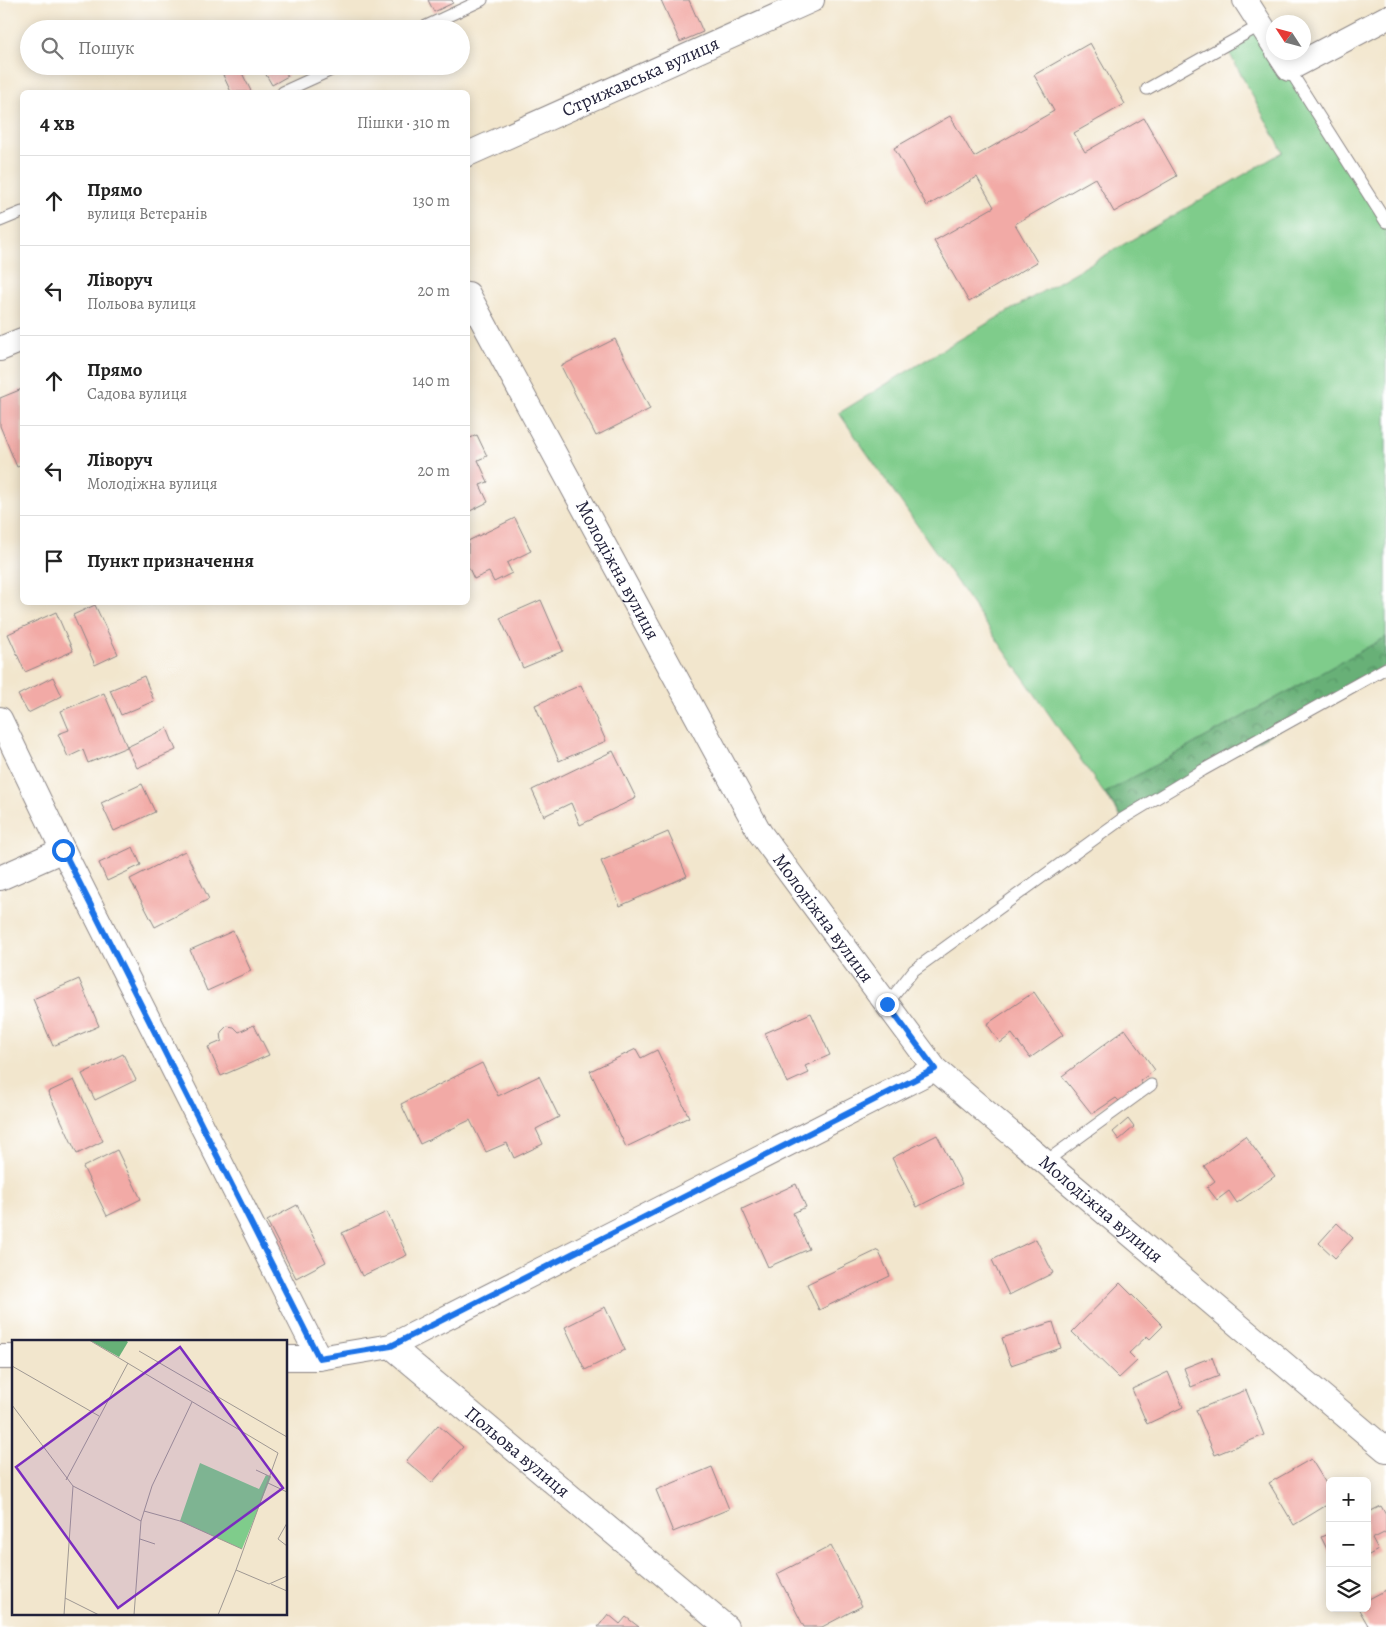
<!DOCTYPE html>
<html lang="uk">
<meta charset="utf-8">
<style>
:root{--surface:#fff;--page:#f6f6f6;--text:#222;--muted:#767676;--line:#e0e0e0}
body{margin:0;font-family:Alegreya,serif;background:var(--page);color:var(--text)}
.controls{position:absolute;right:15px;bottom:15px;display:grid;overflow:hidden;border-radius:8px;box-shadow:0 2px 12px #0003}
.controls button{width:45px;height:45px;display:grid;place-items:center;padding:0;border:0;border-bottom:1px solid var(--line);background:var(--surface);color:var(--text);font:25px sans-serif}
.compass{position:absolute;left:1266px;top:15px;width:45px;height:45px;border-radius:50%;background:var(--surface);box-shadow:0 2px 12px #0003;rotate:306deg}
.stop{position:absolute;width:15px;height:15px;margin:-11px;border:4px solid #1a73e8;border-radius:50%;background:#fff}
.stop.end{background:#1a73e8;border-color:#fff;box-shadow:0 1px 5px #0008}
.list{margin:0;padding:0;list-style:none}
h2{display:flex;justify-content:space-between;align-items:center;height:65px;margin:0;padding:0 20px;font-size:21px}
h2 small{font-size:16px;font-weight:400;color:var(--muted)}
.list li{display:grid;grid-template-columns:32px 1fr auto;gap:15px;align-items:center;box-sizing:border-box;height:90px;padding:0 20px;border-top:1px solid var(--line)}
.list b{display:block;font-size:19px;white-space:nowrap}
.list p{margin:0;font-size:16px;white-space:nowrap;color:var(--muted)}
.list em{font-size:16px;font-style:normal;color:var(--muted)}
.icon{flex:none;width:28px;height:28px;fill:none;stroke:currentColor;stroke-width:2;stroke-linecap:round;stroke-linejoin:round}
.map{position:relative;flex:none;width:1386px;height:1627px;overflow:hidden}
.search{position:absolute;background:var(--surface);box-shadow:0 2px 12px #0003;left:20px;top:20px;width:450px;height:55px;display:flex;align-items:center;gap:12px;box-sizing:border-box;padding:0 18px;border-radius:28px;color:var(--muted);font-size:19px}
.panel{position:absolute;background:var(--surface);box-shadow:0 2px 12px #0003;left:20px;top:90px;width:450px;height:515px;border-radius:8px}
.map>svg:first-child{display:block}
</style>
<div class="map">
<svg width="1386" height="1627" viewBox="0 0 1386 1627">
<defs>
<pattern id="forest-crowns" width="20" height="18" patternUnits="userSpaceOnUse" patternTransform="scale(1.25)"><rect width="20" height="18" fill="#67b077"/><path d="M2 6a3 3 0 1 1 6 0M12 15a3 3 0 1 1 6 0" fill="none" stroke="#548f63"/></pattern>
</defs>
<rect width="100%" height="100%" fill="#fff"/>
<filter id="ink" filterUnits="userSpaceOnUse"><feTurbulence type="fractalNoise" baseFrequency=".02" numOctaves="2"/><feDisplacementMap in="SourceGraphic" scale="10" xChannelSelector="R" yChannelSelector="G"/><feConvolveMatrix kernelMatrix="1 2 1 2 8 2 1 2 1" color-interpolation-filters="sRGB"/></filter>
<filter id="wash" filterUnits="userSpaceOnUse"><feTurbulence type="fractalNoise" baseFrequency=".0096" numOctaves="4" result="noise"/><feDisplacementMap in="SourceGraphic" scale="20" xChannelSelector="R" yChannelSelector="G"/><feGaussianBlur stdDeviation="1.12" result="paint"/><feColorMatrix in="noise" values="0 0 0 0 0 0 0 0 0 0 0 0 0 0 0 0 0 1.4 0 .05"/><feComposite in="paint" operator="in"/></filter>
<g filter="url(#wash)">
<rect width="100%" height="100%" fill="#f2e6cd"/>
<path fill="#7fcc8b" stroke="#507763" d="M1261,25L1386,222V668L1122,819L839,413L952,344L1283,152L1225,45Z"/>
<path fill="url(#forest-crowns)" stroke="#446959" d="M1386,637V668L1122,818L1105,793Z"/>
<g id="blocks">
<path fill="#f2aaa6" d="M428,0H452L453,3L434,12Z
M661,0H689L703,32L680,42Z
M1090,43L1125,104L1074,133L1085,152L1144,118L1177,176L1114,212L1095,178L1015,224L1037,262L969,302L934,241L994,207L977,177L927,206L894,148L950,116L974,157L1054,111L1034,75Z
M261,66H282L288,76L272,85Z
M239,67L251,91L247,92H231L223,75Z
M615,339L650,409L596,436L561,366Z
M22,389V465L17,467L0,426V398Z
M477,435L487,456L478,460L488,482L480,485L488,502L468,512V439Z
M515,518L531,551L507,563L512,573L494,582L489,572L474,579L468,566V541Z
M541,600L563,651L523,668L500,618Z
M95,605L118,654L95,665L73,615Z
M56,612L73,651L25,672L8,634Z
M144,676L154,701L121,715L110,690Z
M53,677L62,696L28,713L18,695Z
M581,685L606,741L559,761L535,705Z
M104,693L127,747L88,763L83,750L68,757L58,734L69,730L61,711Z
M167,728L176,750L137,768L127,747Z
M613,751L636,798L580,825L571,803L544,816L532,790Z
M142,784L155,812L114,831L101,803Z
M668,832L687,876L620,906L601,861Z
M133,847L141,865L107,881L99,863Z
M185,851L209,899L155,927L130,879Z
M233,931L251,971L207,991L190,950Z
M79,979L99,1026L53,1046L33,999Z
M1034,992L1063,1035L1030,1058L1012,1034L1000,1043L987,1024Z
M811,1013L830,1055L805,1066L809,1073L787,1083L765,1033Z
M254,1025L269,1055L221,1076L208,1047L222,1041L221,1032L227,1026L234,1027L239,1032Z
M1125,1029L1155,1070L1140,1081L1143,1086L1120,1102L1116,1098L1092,1114L1062,1076Z
M636,1049L641,1058L657,1050L689,1117L626,1147L590,1071Z
M123,1054L136,1080L95,1100L82,1074Z
M482,1063L498,1096L539,1076L559,1117L536,1129L543,1144L514,1158L507,1143L486,1152L470,1120L420,1144L401,1104Z
M74,1080L103,1141L77,1154L48,1092Z
M1128,1119L1134,1127L1119,1140L1113,1132Z
M937,1135L962,1184L917,1207L892,1158Z
M1245,1136L1275,1176L1237,1203L1229,1191L1217,1200L1207,1187L1215,1181L1204,1166Z
M117,1150L141,1199L107,1216L83,1167Z
M796,1184L806,1207L793,1213L809,1249L768,1267L742,1209Z
M297,1205L326,1262L296,1278L267,1221Z
M387,1212L407,1255L362,1276L342,1233Z
M1337,1223L1353,1238L1335,1258L1319,1243Z
M1036,1239L1053,1273L1009,1295L992,1260Z
M878,1250L890,1276L819,1310L807,1284Z
M1120,1283L1163,1326L1150,1339L1147,1336L1129,1353L1137,1361L1119,1378L1072,1332Z
M605,1307L625,1350L585,1370L565,1327Z
M1053,1322L1061,1348L1011,1365L1002,1338Z
M1212,1357L1219,1376L1191,1387L1184,1368Z
M1168,1372L1183,1407L1147,1424L1132,1389Z
M1246,1390L1264,1435L1215,1455L1196,1410Z
M438,1425L463,1447L432,1483L406,1461Z
M1311,1459L1330,1490V1503L1294,1525L1269,1483Z
M712,1467L729,1509L673,1532L656,1490Z
M1381,1506L1386,1515V1532L1372,1539L1378,1550L1367,1556V1513Z
M1330,1533V1555L1321,1537Z
M831,1546L862,1606L822,1627H804L777,1574Z
M1386,1590V1627H1369L1358,1608H1367V1600Z
M608,1614L620,1624L626,1617L639,1627H598Z"/>
</g>
</g>
<g filter="url(#ink)">
<use href="#blocks" fill-opacity="0" stroke="#8a8484" stroke-width="1"/>
<g fill="none" stroke-linecap="round" stroke-linejoin="round">
<g stroke="#8a8484" stroke-width="13">
<path id="lane" d="M420,29L482,0
M1289,69L1386,222
M1147,89L1261,25
M283,92L340,66
M0,221L22,212
M887,1004L914,970L1122,819L1203,770L1386,668
M1045,1162L1151,1085"/>
</g>
<g stroke="#8a8484" stroke-width="26">
<g id="street">
<path d="M1245,0L1274,45"/>
<path d="M1278,52L1289,69L1386,18"/>
<path id="s1" d="M468,154L812,0"/>
<path id="s2" d="M468,294L760,833L935,1069L1386,1450"/>
<path d="M0,349L22,340"/>
<path d="M0,719L63,850L319,1358"/>
<path d="M0,878L63,850"/>
<path d="M391,1346L935,1069"/>
<path d="M0,1357H14"/>
<path id="s3" d="M286,1358H319L391,1346L726,1627"/>
</g>
</g>
<use href="#lane" stroke="#fff" stroke-width="11"/>
<use href="#street" stroke="#fff" stroke-width="24"/>
</g>
</g>
<g fill="none" stroke-linecap="round" stroke-linejoin="round" filter="url(#ink)">
<path stroke="#1a73e8" stroke-width="6" d="M63,850L319,1358L391,1346L935,1069L887,1004"/>
</g>
<g text-anchor="middle" dominant-baseline="central" stroke-width="4.5" stroke-linejoin="round" paint-order="stroke">
<g font-size="19" fill="#22223b" stroke="#fff">
<text stroke="none"><textPath href="#s1" startOffset="189">Стрижавська вулиця</textPath></text>
<text stroke="none"><textPath href="#s2" startOffset="314">Молодіжна вулиця</textPath></text>
<text stroke="none"><textPath href="#s2" startOffset="719">Молодіжна вулиця</textPath></text>
<text stroke="none"><textPath href="#s2" startOffset="1124">Молодіжна вулиця</textPath></text>
<text stroke="none"><textPath href="#s3" startOffset="271">Польова вулиця</textPath></text>
</g>
</g>
<g transform="translate(12 1340)">
<rect width="275" height="275" fill="#f2e6cd"/>
<path d="M188,123L247,149L254,135L259,137L230,209L168,181Z" fill="#7fcc8b"/>
<path d="M77,0H113L116,2L107,17Z" fill="#67b077"/>
<path fill="none" stroke="#9f9893" stroke-width="1" d="M77,0L266,113L224,230M127,11L275,97M0,26L87,76M0,65L61,146L52,275M244,130L259,137M54,140L116,23M256,143L275,152M61,146L129,181M132,171L168,181L230,209M275,183L266,199L275,206M128,199L143,204M259,244L275,251M53,258L87,275M122,275L129,181L140,146L180,62M206,275L224,230L257,244L275,236"/>
<path fill="#7b2cbf" fill-opacity="0.15" stroke="#7b2cbf" stroke-width="2.5" d="M168,7L271,148L106,268L4,127Z"/>
<rect width="275" height="275" fill="none" stroke="#22223b" stroke-width="2.5"/>
</g>
</svg>
<div class="controls">
<button>+</button>
<button>−</button>
<button><svg class="icon" aria-label="layers" viewBox="0 0 24 24"><path d="M12 4l9 5-9 5-9-5zM3 14l9 5 9-5"/></svg></button>
</div>
<svg class="compass" viewBox="-18 -18 36 36"><path d="M0-13l5 13h-10z" fill="#e53935"/><path d="M0 13l5-13h-10z" fill="#767676"/></svg>
<div class="stop" style="left:63px;top:850px"></div>
<div class="stop end" style="left:887px;top:1004px"></div>
<div class="search"><svg class="icon" aria-label="search" viewBox="0 0 24 24"><circle cx="10" cy="10" r="6"/><path d="M15 15l6 6"/></svg>Пошук</div>
<section class="panel">
<h2>4 хв<small>Пішки · 310 m</small></h2>
<ul class="list">
<li><svg class="icon" aria-label="ahead" viewBox="0 0 24 24"><path d="M12 20V5M6 11l6-6 6 6"/></svg><div><b>Прямо</b><p>вулиця Ветеранів</p></div><em>130 m</em></li>
<li><svg class="icon" aria-label="left" viewBox="0 0 24 24"><path d="M17 20v-9H6M10 6l-5 5 5 5"/></svg><div><b>Ліворуч</b><p>Польова вулиця</p></div><em>20 m</em></li>
<li><svg class="icon" aria-label="ahead" viewBox="0 0 24 24"><path d="M12 20V5M6 11l6-6 6 6"/></svg><div><b>Прямо</b><p>Садова вулиця</p></div><em>140 m</em></li>
<li><svg class="icon" aria-label="left" viewBox="0 0 24 24"><path d="M17 20v-9H6M10 6l-5 5 5 5"/></svg><div><b>Ліворуч</b><p>Молодіжна вулиця</p></div><em>20 m</em></li>
<li><svg class="icon" aria-label="arrive" viewBox="0 0 24 24"><path d="M6 21V4h12l-3 4 3 4H6"/></svg><div><b>Пункт призначення</b></div></li>
</ul>
</section>
</div>
